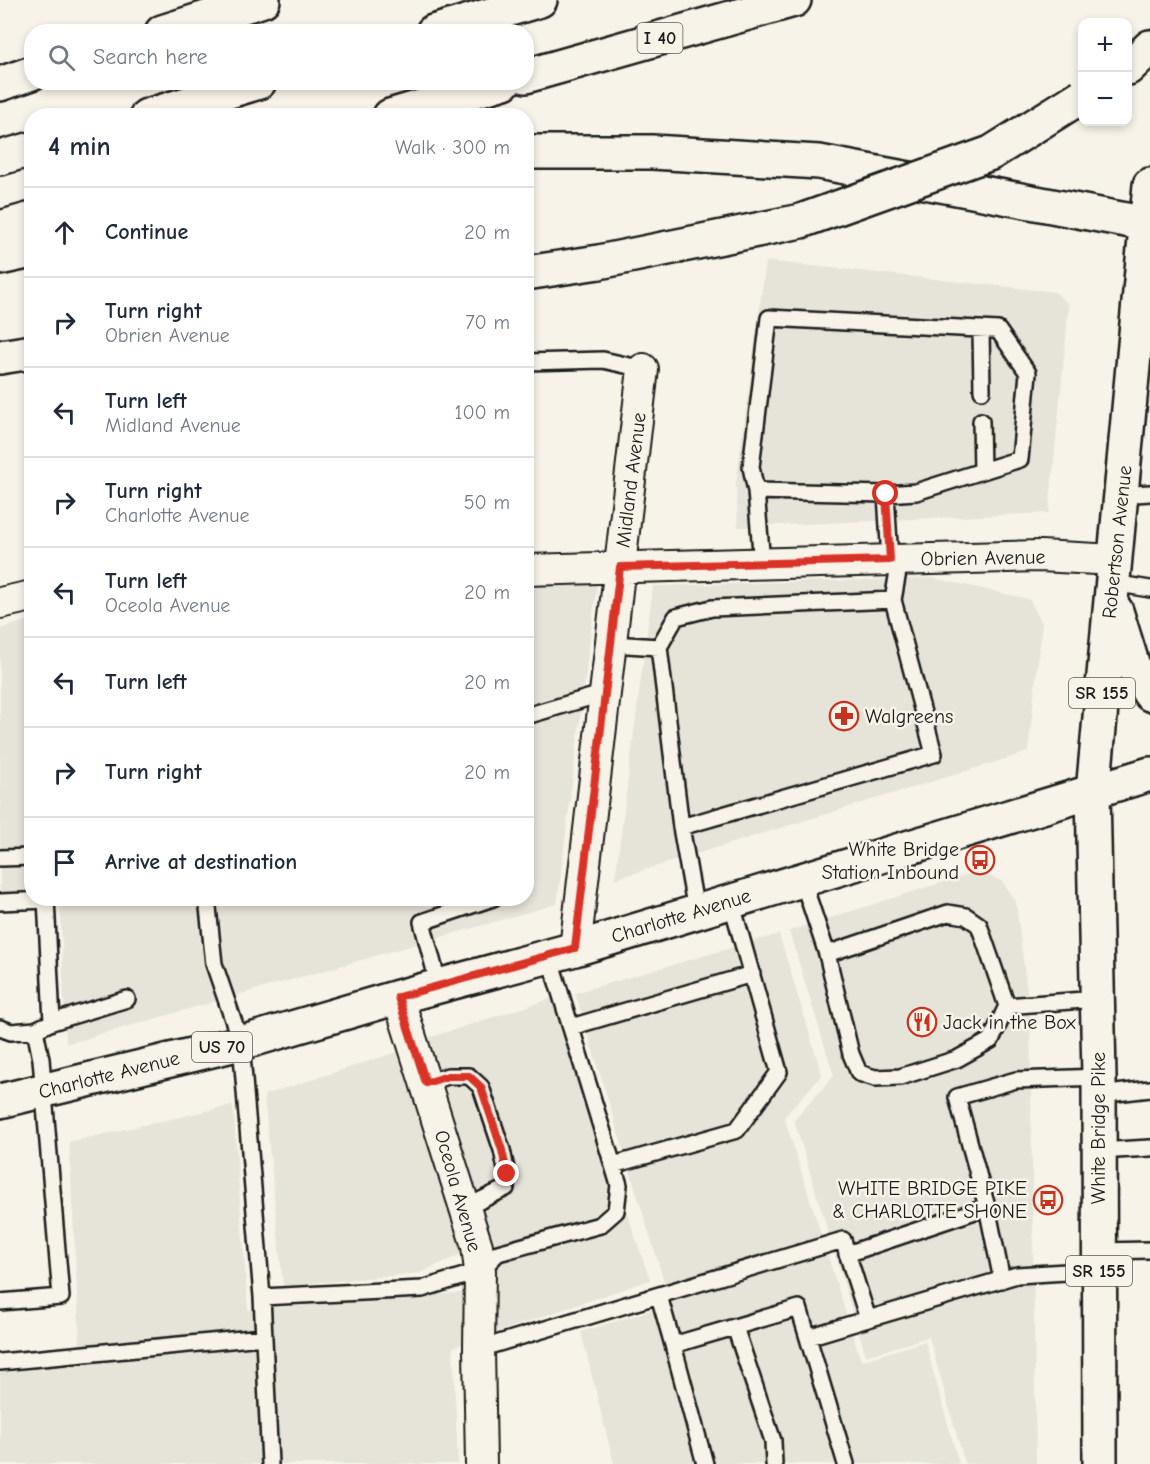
<!DOCTYPE html>
<meta charset="utf-8">
<style>
:root{--surface:#fff;--page:#f2f2f3;--text:#1f2937;--muted:#747a83;--line:#e0e1e3}
body{margin:0;font-family:"Comic Neue",sans-serif;background:var(--page);color:var(--text)}
.controls{position:absolute;right:18px;top:18px;display:grid;overflow:hidden;border-radius:12px;box-shadow:0 3px 9px #0003}
.controls button{width:54px;height:54px;display:grid;place-items:center;padding:0;border:0;border-bottom:2px solid var(--line);background:var(--surface);color:var(--text);font:30px sans-serif}
.stop{position:absolute;width:18px;height:18px;margin:-14px;border:4px solid #d93025;border-radius:50%;background:#fff}
.stop.end{background:#d93025;border-color:#fff;box-shadow:0 2px 6px #0008}
.list{margin:0;padding:0;list-style:none}
h2{display:flex;justify-content:space-between;align-items:center;height:78px;margin:0;padding:0 24px;font-size:26px}
h2 small{font-size:20px;font-weight:400;color:var(--muted)}
.list li{display:grid;grid-template-columns:39px 1fr auto;gap:18px;align-items:center;box-sizing:border-box;height:90px;padding:0 24px;border-top:2px solid var(--line)}
.list b{display:block;font-size:22px;white-space:nowrap}
.list p{margin:0;font-size:20px;white-space:nowrap;color:var(--muted)}
.list em{font-size:20px;font-style:normal;color:var(--muted)}
.icon{flex:none;width:33px;height:33px;fill:none;stroke:currentColor;stroke-width:2;stroke-linecap:round;stroke-linejoin:round}
.map{position:relative;flex:none;width:1150px;height:1464px;overflow:hidden}
.search{position:absolute;background:var(--surface);box-shadow:0 3px 9px #0003;left:24px;top:24px;width:510px;height:66px;display:flex;align-items:center;gap:15px;box-sizing:border-box;padding:0 21px;border-radius:24px;color:var(--muted);font-size:22px}
.panel{position:absolute;background:var(--surface);box-shadow:0 3px 9px #0003;left:24px;top:108px;width:510px;height:798px;border-radius:24px}
.map>svg:first-child{display:block}
</style>
<div class="map">
<svg width="1150" height="1464" viewBox="0 0 1150 1464">
<rect width="100%" height="100%" fill="#f7f3e8"/>
<filter id="ink" filterUnits="userSpaceOnUse"><feTurbulence type="fractalNoise" baseFrequency=".0167" numOctaves="2"/><feDisplacementMap in="SourceGraphic" scale="12" xChannelSelector="R" yChannelSelector="G"/><feConvolveMatrix kernelMatrix="1 2 1 2 8 2 1 2 1" color-interpolation-filters="sRGB"/></filter>
<g filter="url(#ink)">
<path fill="#e6e3d9" d="M766,261L1055,292L1069,305L1049,513L738,527L736,484Z
M933,578L1029,599L1042,623L1028,752L615,879L653,586Z
M597,583L557,904L66,1044L60,899L526,898L527,585Z
M31,619V896L0,898V629Z
M975,872L1002,881L1016,903L1030,1016L1036,1464H965L929,1337L866,1356L794,1120L834,1076L789,931Z
M779,934L822,1075L784,1117L861,1361L925,1341L959,1464H614L581,1332L671,1304L575,993Z
M553,998L650,1280L453,1347L458,1464H0V1369L81,1363L69,1142L233,1105L248,1310L494,1290L487,1221L428,1038Z
M397,1052L464,1253L420,1273L283,1286L264,1095Z"/>
<g fill="none" stroke-linecap="round" stroke-linejoin="round">
<g stroke="#1c1c1c" stroke-width="20">
<path id="lane" d="M981,329L982,391
M526,362L603,360L643,369
M981,421L982,471
M756,491L886,494L916,492L1020,459L1028,373L998,330L769,318L751,467L756,491L762,564
M886,494L890,560
M1121,495L1150,493
M1113,583L1150,589
M893,600L712,608L676,617L659,647L681,827L934,754L893,600L900,560
M611,644L659,647
M526,716L605,693
M681,827L696,911
M0,858L32,857
M802,879L827,954L948,913L966,916L979,925L1007,1006L1097,999
M46,898L52,1022
M207,898L214,964L241,1043L262,1297L422,1289L480,1271L498,1253L600,1225L616,1211L619,1185L549,956
M0,902L47,900
M827,954L851,1054L859,1073L875,1078L900,1077L957,1059L991,1040L1007,1006
M439,986L422,922L493,898
M571,1027L752,974
M0,1028L11,1032L35,1030
M426,1083L448,1076H469L481,1087L502,1150L507,1174L506,1188L465,1208
M1099,1095L1150,1089
M1099,1151L1150,1148
M613,1165L737,1130L779,1072L731,901
M987,1207L1002,1280
M1099,1251L1150,1250
M847,1254L987,1207L957,1097L1016,1080L1099,1077
M659,1296L673,1345L799,1308L846,1464
M262,1297L270,1464
M0,1302L61,1297L41,1059L35,1030L52,1022L127,999
M735,1327L773,1441L774,1464
M808,1337L868,1319
M673,1345L705,1464
M479,1349L843,1240L868,1319L1017,1275L1099,1270
M0,1362L263,1337"/>
</g>
<g stroke="#1c1c1c" stroke-width="34">
<path id="street" d="M526,570L1040,556L1115,560
M0,603L32,596
M575,949L643,369
M398,997L477,1246L480,1271L479,1349L481,1464"/>
</g>
<g stroke="#1c1c1c" stroke-width="38">
<path id="primary" d="M1116,611L1133,666L1150,694
M0,1101L241,1043L398,997L575,949L1150,774
M1100,1464L1099,1077L1093,792L1150,185"/>
</g>
<g stroke="#1c1c1c" stroke-width="38">
<path id="highway" d="M162,32L263,0
M433,32L540,0
M1128,68L1150,47
M526,76L794,0
M0,84L32,73
M147,116L259,82
M390,116L504,82
M526,152H652L819,162L1147,224
M0,158L32,149
M0,228L32,219
M0,258L32,251
M526,273L599,262
M1140,301L1150,290
M0,357L32,352"/>
</g>
<use href="#lane" stroke="#f7f3e8" stroke-width="15"/>
<use href="#street" stroke="#f7f3e8" stroke-width="30"/>
<use href="#primary" stroke="#f7f3e8" stroke-width="33"/>
<use href="#highway" stroke="#f7f3e8" stroke-width="33"/>
<g stroke="#1c1c1c" stroke-width="38" stroke-linecap="butt">
<path id="highway-bridge" d="M599,262L801,221L991,153L1082,96"/>
</g>
<use href="#highway-bridge" stroke="#f7f3e8" stroke-width="33"/>
</g>
</g>
<g fill="none" stroke-linecap="round" stroke-linejoin="round" filter="url(#ink)">
<path stroke="#d93025" stroke-width="8" d="M507,1174L502,1150L481,1087L469,1076H448L426,1083L398,997L575,948L620,567L890,560L886,494"/>
</g>
<defs>
<g id="pharmacy-ring" transform="scale(1.5)"><circle r="9.5" fill="#f7f3e8" stroke="#c8321e" stroke-width="1.5"/><path d="M-2-6h4v4h4v4h-4v4h-4v-4h-4v-4h4Z" fill="#c8321e"/></g>
<g id="bus-ring" transform="scale(1.5)"><circle r="9.5" fill="#f7f3e8" stroke="#c8321e" stroke-width="1.5"/><path d="M-5-6H5V4H4V6H2V4H-2V6H-4V4H-5ZM-3.5-4V0h7V-4ZM-3.5 1.2v1.5H-2V1.2ZM2 1.2v1.5H3.5V1.2Z" fill="#c8321e"/></g>
<g id="restaurant-ring" transform="scale(1.5)"><circle r="9.5" fill="#f7f3e8" stroke="#c8321e" stroke-width="1.5"/><path d="M-5-6h1v4h1v-4h1v4h1v-4h1v5L-1.5 .5V6h-2V.5L-5-1ZM5-6V6H3V1.5H1.5Q1.5-4 5-6Z" fill="#c8321e"/></g>
</defs>
<g fill-rule="evenodd">
<use href="#pharmacy-ring" x="844" y="716"/>
<use href="#bus-ring" x="980" y="860"/>
<use href="#restaurant-ring" x="922" y="1022"/>
<use href="#bus-ring" x="1048" y="1200"/>
</g>
<g text-anchor="middle" dominant-baseline="central" stroke-width="5" stroke-linejoin="round" paint-order="stroke">
<g fill="#f7f3e8" stroke="#5e5c59" stroke-width="1.5">
<rect x="637.5" y="23" width="45" height="30" rx="4.5"/>
<rect x="1069" y="678" width="66" height="30" rx="4.5"/>
<rect x="192" y="1032" width="60" height="30" rx="4.5"/>
<rect x="1066" y="1256" width="66" height="30" rx="4.5"/>
</g>
<g font-size="18" font-weight="bold" fill="#1c1c1c">
<text x="660" y="38">I 40</text>
<text x="1102" y="693">SR 155</text>
<text x="222" y="1047">US 70</text>
<text x="1099" y="1271">SR 155</text>
</g>
<g font-size="20" fill="#1c1c1c" stroke="#f7f3e8">
<text transform="translate(631 480) rotate(-83)">Midland Avenue</text>
<text transform="translate(1117 542) rotate(-84)">Robertson Avenue</text>
<text transform="translate(983 558) rotate(-1)">Obrien Avenue</text>
<text transform="translate(681 916) rotate(-17)">Charlotte Avenue</text>
<text transform="translate(109 1075) rotate(-14)">Charlotte Avenue</text>
<text transform="translate(1098 1128) rotate(-90)">White Bridge Pike</text>
<text transform="translate(458 1191) rotate(74)">Oceola Avenue</text>
</g>
<g font-size="20" fill="#1c1c1c" stroke="#f7f3e8" text-anchor="start">
<text x="865" y="716">Walgreens</text>
<text x="959" y="849" text-anchor="end">White Bridge<tspan x="959" dy="23">Station Inbound</tspan></text>
<text x="943" y="1022">Jack in the Box</text>
<text x="1027" y="1188" text-anchor="end">WHITE BRIDGE PIKE<tspan x="1027" dy="23">&amp; CHARLOTTE SHONE</tspan></text>
</g>
</g>
</svg>
<div class="controls">
<button>+</button>
<button>−</button>
</div>
<div class="stop" style="left:886px;top:494px"></div>
<div class="stop end" style="left:507px;top:1174px"></div>
<div class="search"><svg class="icon" aria-label="search" viewBox="0 0 24 24"><circle cx="10" cy="10" r="6"/><path d="M15 15l6 6"/></svg>Search here</div>
<section class="panel">
<h2>4 min<small>Walk · 300 m</small></h2>
<ul class="list">
<li><svg class="icon" aria-label="ahead" viewBox="0 0 24 24"><path d="M12 20V5M6 11l6-6 6 6"/></svg><div><b>Continue</b></div><em>20 m</em></li>
<li><svg class="icon" aria-label="right" viewBox="0 0 24 24"><path d="M7 20v-9h11M14 6l5 5-5 5"/></svg><div><b>Turn right</b><p>Obrien Avenue</p></div><em>70 m</em></li>
<li><svg class="icon" aria-label="left" viewBox="0 0 24 24"><path d="M17 20v-9H6M10 6l-5 5 5 5"/></svg><div><b>Turn left</b><p>Midland Avenue</p></div><em>100 m</em></li>
<li><svg class="icon" aria-label="right" viewBox="0 0 24 24"><path d="M7 20v-9h11M14 6l5 5-5 5"/></svg><div><b>Turn right</b><p>Charlotte Avenue</p></div><em>50 m</em></li>
<li><svg class="icon" aria-label="left" viewBox="0 0 24 24"><path d="M17 20v-9H6M10 6l-5 5 5 5"/></svg><div><b>Turn left</b><p>Oceola Avenue</p></div><em>20 m</em></li>
<li><svg class="icon" aria-label="left" viewBox="0 0 24 24"><path d="M17 20v-9H6M10 6l-5 5 5 5"/></svg><div><b>Turn left</b></div><em>20 m</em></li>
<li><svg class="icon" aria-label="right" viewBox="0 0 24 24"><path d="M7 20v-9h11M14 6l5 5-5 5"/></svg><div><b>Turn right</b></div><em>20 m</em></li>
<li><svg class="icon" aria-label="arrive" viewBox="0 0 24 24"><path d="M6 21V4h12l-3 4 3 4H6"/></svg><div><b>Arrive at destination</b></div></li>
</ul>
</section>
</div>
